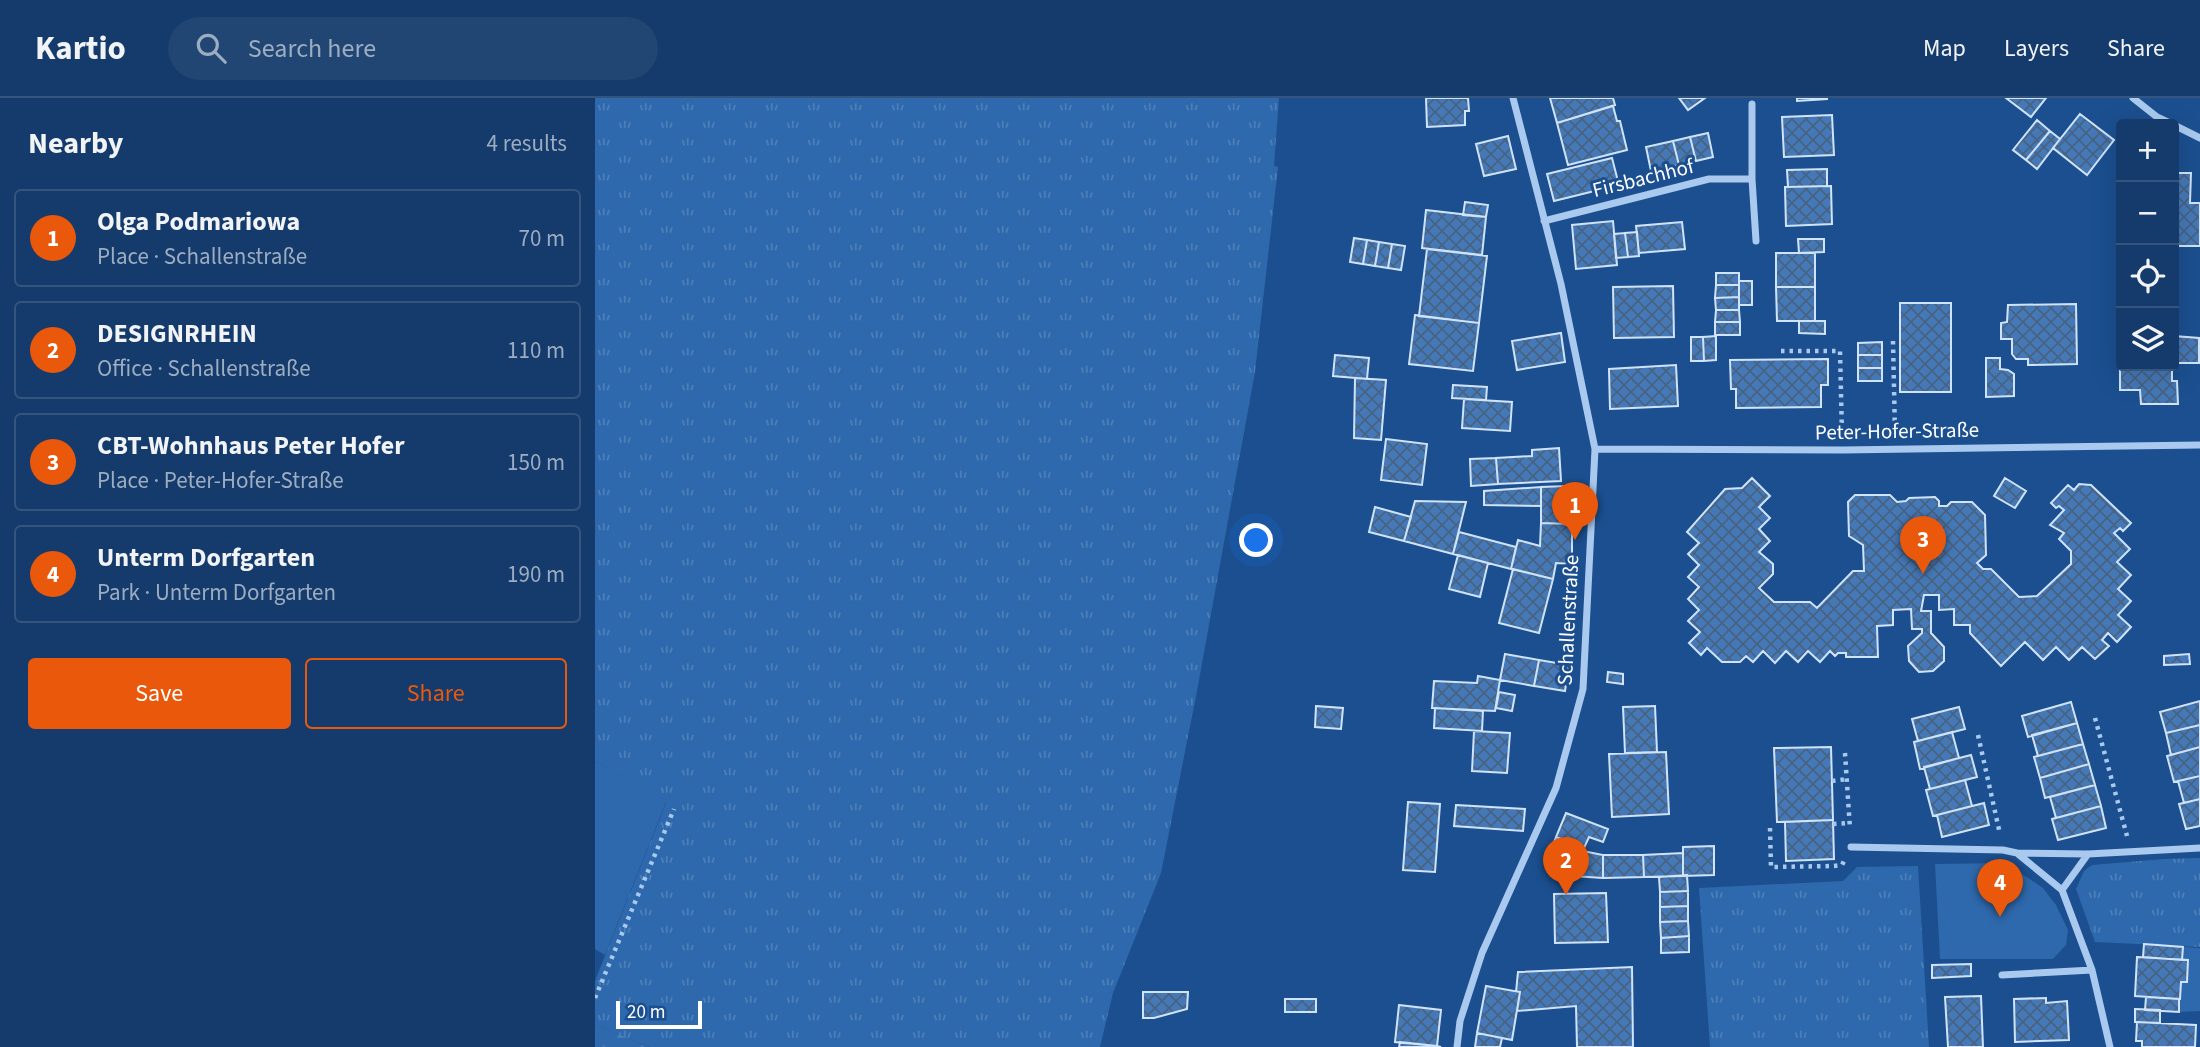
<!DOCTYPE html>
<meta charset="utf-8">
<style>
:root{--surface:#143b6b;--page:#214673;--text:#f1f3f6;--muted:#9dadc1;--line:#33557e;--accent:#ea580c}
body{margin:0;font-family:"Source Sans 3",sans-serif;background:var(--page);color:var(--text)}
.controls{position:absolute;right:21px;top:21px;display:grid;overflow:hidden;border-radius:7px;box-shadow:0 7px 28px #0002}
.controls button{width:63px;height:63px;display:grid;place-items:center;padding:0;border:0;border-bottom:2px solid var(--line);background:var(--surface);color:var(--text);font:35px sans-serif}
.scale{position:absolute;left:21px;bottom:18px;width:86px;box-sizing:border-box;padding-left:7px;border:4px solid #fff;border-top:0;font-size:19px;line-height:24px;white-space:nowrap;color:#fff;-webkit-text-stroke:5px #1b4f8f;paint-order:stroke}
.you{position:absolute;left:662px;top:443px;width:24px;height:24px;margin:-18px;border:5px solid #fff;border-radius:50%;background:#1a73e8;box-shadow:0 0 0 10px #1a73e833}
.badge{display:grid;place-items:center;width:46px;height:46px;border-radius:50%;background:var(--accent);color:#fff;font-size:23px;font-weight:700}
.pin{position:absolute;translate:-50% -58px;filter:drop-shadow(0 2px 4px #0008)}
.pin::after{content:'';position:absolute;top:37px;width:24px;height:21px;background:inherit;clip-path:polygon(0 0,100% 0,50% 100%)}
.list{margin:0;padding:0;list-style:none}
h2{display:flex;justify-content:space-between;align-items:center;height:91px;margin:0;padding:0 28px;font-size:30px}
h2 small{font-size:23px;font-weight:400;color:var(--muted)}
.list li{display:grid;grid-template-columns:46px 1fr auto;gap:21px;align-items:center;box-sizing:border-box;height:98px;margin:0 14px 14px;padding:0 14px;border:2px solid var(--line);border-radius:7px}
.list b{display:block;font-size:26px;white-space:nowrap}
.list p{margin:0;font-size:23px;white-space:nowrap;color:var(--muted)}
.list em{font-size:23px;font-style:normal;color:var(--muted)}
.actions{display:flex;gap:14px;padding:21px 28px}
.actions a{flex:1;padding:16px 0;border:2px solid var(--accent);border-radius:7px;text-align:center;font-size:24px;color:var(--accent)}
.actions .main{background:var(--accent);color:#fff}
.icon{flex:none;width:38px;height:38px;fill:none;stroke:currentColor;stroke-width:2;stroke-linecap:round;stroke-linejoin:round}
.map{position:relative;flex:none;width:1605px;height:949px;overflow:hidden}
header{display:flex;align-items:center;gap:42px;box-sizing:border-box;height:98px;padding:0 35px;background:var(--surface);border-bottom:2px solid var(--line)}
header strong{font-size:33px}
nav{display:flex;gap:38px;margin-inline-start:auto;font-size:24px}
.search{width:490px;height:63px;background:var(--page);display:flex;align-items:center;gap:18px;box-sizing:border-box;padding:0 24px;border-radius:38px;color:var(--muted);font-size:26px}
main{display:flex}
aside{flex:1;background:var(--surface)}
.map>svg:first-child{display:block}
</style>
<header>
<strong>Kartio</strong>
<div class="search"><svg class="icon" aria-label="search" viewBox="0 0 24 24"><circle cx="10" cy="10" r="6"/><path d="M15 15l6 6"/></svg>Search here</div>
<nav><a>Map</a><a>Layers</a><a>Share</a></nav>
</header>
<main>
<aside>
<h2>Nearby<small>4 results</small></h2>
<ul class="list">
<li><span class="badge">1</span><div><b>Olga Podmariowa</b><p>Place · Schallenstraße</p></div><em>70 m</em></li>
<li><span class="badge">2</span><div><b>DESIGNRHEIN</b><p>Office · Schallenstraße</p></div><em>110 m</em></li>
<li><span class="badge">3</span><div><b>CBT-Wohnhaus Peter Hofer</b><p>Place · Peter-Hofer-Straße</p></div><em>150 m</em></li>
<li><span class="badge">4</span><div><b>Unterm Dorfgarten</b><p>Park · Unterm Dorfgarten</p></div><em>190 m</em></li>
</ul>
<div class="actions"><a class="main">Save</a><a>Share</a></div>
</aside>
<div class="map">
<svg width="1605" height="949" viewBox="0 0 1605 949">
<defs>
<pattern id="grass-tufts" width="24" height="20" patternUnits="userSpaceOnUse" patternTransform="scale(1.75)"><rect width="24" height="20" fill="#2e69ad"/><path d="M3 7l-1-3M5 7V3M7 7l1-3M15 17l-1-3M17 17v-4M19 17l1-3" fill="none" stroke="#4d80b9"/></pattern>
<pattern id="forest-firs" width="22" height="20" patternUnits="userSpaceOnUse" patternTransform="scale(1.75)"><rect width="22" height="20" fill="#2e69ad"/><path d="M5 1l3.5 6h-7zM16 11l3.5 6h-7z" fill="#4d80b9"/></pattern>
<pattern id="building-cross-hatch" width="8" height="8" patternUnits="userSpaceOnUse" patternTransform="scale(1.75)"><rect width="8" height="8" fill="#4478b7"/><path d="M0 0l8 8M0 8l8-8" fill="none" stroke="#486282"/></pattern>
</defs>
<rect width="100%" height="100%" fill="#1b4f8f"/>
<path fill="url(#grass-tufts)" d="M0,0H684L679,68L683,69L660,274L602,593L566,775L518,895L505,949H55L0,927V883L71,705L0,663Z
M1605,760V849L1500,844L1481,791L1489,773L1497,767L1569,761Z
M1323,768L1334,949H1115L1104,790L1248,783L1262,769Z"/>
<path fill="url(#forest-firs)" d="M0,927L55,949H0Z"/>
<path fill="#2e69ad" d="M0,663L71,704L10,857L0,851Z
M1411,765L1448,790L1461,807L1473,832L1471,847L1458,861H1345L1340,766Z
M1588,849L1605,850V913L1584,914L1586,884H1592L1593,863L1587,862Z"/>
<path fill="url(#building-cross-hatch)" stroke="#cfe3fa" stroke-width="2" d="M831,0H873L874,13H870V27L832,29Z
M955,0H1018L1020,7L962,25Z
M1084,0H1110L1093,12Z
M1202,0H1232V1L1202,3Z
M1411,0H1451L1436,19Z
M1018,8L1022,23H1025L1032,52L973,67L962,25Z
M1485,16L1519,42L1492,77L1458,50Z
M1237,17L1239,57L1189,59L1187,19Z
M1442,22L1455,33L1431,62L1418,52Z
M1455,33L1465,41L1442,71L1431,62Z
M1113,35L1118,59L1101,63L1095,39Z
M913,38L921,71L889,78L881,46Z
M1095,39L1101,63L1084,67L1078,43Z
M1078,43L1084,67L1056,73L1051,49Z
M1017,60L1024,87L959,103L952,76Z
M1232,71V88L1193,89L1192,72Z
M1579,75H1596L1595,105H1605V148H1579Z
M1236,88L1237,126L1191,128L1190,89Z
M870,104L893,107L891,119L868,117Z
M831,112L891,119L887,157L827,150Z
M1018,123L1022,167L981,171L977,127Z
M1087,124L1090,151L1044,155L1041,128Z
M1042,134L1044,158L1033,159L1030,135Z
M1030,135L1033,159L1021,160L1019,136Z
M759,140L772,142L768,166L755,164Z
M1203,141H1229V154L1204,155Z
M772,142L784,144L780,168L768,166Z
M784,144L797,146L793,170L780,168Z
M797,146L810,148L806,172L793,170Z
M832,151L892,158L884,225L824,218Z
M1181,155H1220V189H1181Z
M1121,175H1144V187H1121Z
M1144,183H1157V207H1144Z
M1121,187H1144V199L1120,200Z
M1078,188L1079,239L1019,240L1018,189Z
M1181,189H1220V223H1182Z
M1144,199V212H1121L1120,200Z
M1305,205H1356V294H1305Z
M1481,206L1482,266L1433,267V261H1421L1417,256V241H1406V225L1412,224L1413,207Z
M1121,212H1144L1145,224H1120Z
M820,217L884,225L878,273L814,266Z
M1204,223H1230V236L1204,235Z
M1120,224H1145V237H1120Z
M966,235L970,264L922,272L917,243Z
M1121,238V262L1109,263L1108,239Z
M1579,238L1604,240V265H1579Z
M1096,239H1108L1109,263H1096Z
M1287,244V257H1263V245Z
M1525,252L1526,268H1577V283H1582L1583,306H1546L1545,292H1525Z
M740,257L774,260L772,281L738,278Z
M1263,257H1287V270H1263Z
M1391,260H1405V271L1413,272L1419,276V298L1391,299Z
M1233,261V287H1226V309L1141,310V291H1136L1135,262Z
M1081,267L1083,308L1015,311L1014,271Z
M1263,270H1287V283H1263Z
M760,280L791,282L786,342L759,340Z
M858,287L892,289L891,302L857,300Z
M869,301L917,304L915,333L867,330Z
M791,341L832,346L827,387L786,382Z
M964,350L966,383L903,386L901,360L937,358V352Z
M901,360L903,386L876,388L875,361Z
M1157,380L1175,398L1164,409L1175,420L1164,431L1175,443L1164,454L1178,466V476L1164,490L1179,504H1215L1222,510L1258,473H1269L1268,447L1254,438L1253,404L1260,397H1295L1302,404L1311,403L1314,400L1340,399L1344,403V408H1352L1356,404H1377L1390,417L1391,457L1382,465L1388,471H1396L1424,499L1442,498L1476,466V453L1464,441L1469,435L1455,427L1469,412L1464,408L1461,410L1456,405L1473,387L1479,392L1484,386L1496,387L1536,425L1528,433L1525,430L1519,435L1535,451L1522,464L1536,477L1523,491L1536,503L1523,517L1536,529L1522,544L1513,535L1507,542L1514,548L1500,561L1487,549L1474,562L1461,549L1448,562L1430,544L1406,568L1375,535V527H1359V511L1344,512V497H1329L1326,513H1336V535L1349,549V563L1338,573L1324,574L1314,563L1313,548L1327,535V531H1317L1316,511L1298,512V527L1282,528L1283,559H1251V555H1243L1240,558L1235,553L1225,564L1213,553L1203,564L1191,553L1180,565L1168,553L1158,564L1151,558L1145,564H1127L1112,550L1106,557L1094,545L1105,534L1093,523L1104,512L1093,501L1104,489L1093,479L1104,467L1093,456L1104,445L1092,434L1130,391L1147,390Z
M1410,380L1431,393L1420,410L1399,398Z
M973,388L977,393V426L946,425V389Z
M946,389V408L889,407V393Z
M820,403L871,404L858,456L809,443Z
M780,409L816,419L809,443L774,434Z
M946,425L977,426V466L961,465L958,481L916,471L923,442L945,448Z
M864,434L921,449L916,471L858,456Z
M863,457L893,465L885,499L854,491Z
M918,471L958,481L944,535L904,525Z
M910,556L944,562L939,588L905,582Z
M1594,556L1595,566L1569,567V558Z
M944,562L974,567L970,593L939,588Z
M1013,574L1028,576V586L1012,584Z
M883,578L905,582L900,613L837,610L839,583L882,585Z
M904,594L920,597L917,613L901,610Z
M1605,603V627L1571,635L1565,614Z
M1476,604L1482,625L1433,639L1427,618Z
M721,608L748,610L746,631L720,629Z
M1060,608L1062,654L1030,655L1028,609Z
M1364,609L1370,631L1323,643L1317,621Z
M840,610L888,613L887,633L839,630Z
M1482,625L1488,646L1443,658L1437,637Z
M1605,627V649L1576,657L1571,635Z
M879,633L915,635L912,675L877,673Z
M1357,634L1364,660L1325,671L1319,644Z
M1488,646L1494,666L1445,680L1439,659Z
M1236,649L1238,722L1182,724L1179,650Z
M1605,649V678L1579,684L1572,658Z
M1071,654L1074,716L1017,719L1014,656Z
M1376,657L1382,679L1335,691L1329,669Z
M1494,666L1500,687L1450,700L1445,680Z
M1605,678V701L1589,705L1583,683Z
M1370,682L1377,708L1338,718L1331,692Z
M1500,687L1506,708L1461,720L1455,699Z
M1605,701V728L1591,731L1584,706Z
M813,704L845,706L840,774L808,772Z
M1389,705L1394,727L1347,739L1342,717Z
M861,707L930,711L928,733L859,728Z
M1506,708L1511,730L1463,742L1457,721Z
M971,715L1013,731L1008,744L994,739L989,750L961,739Z
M1238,722L1239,761L1191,763L1190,724Z
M961,739L989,750L988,753L1008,757V780L978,778L980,773L952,763Z
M1119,748V777L1088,778V749Z
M1088,755V778L1049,779L1048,757Z
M1008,757H1048L1049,779L1008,780Z
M1092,777L1093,793L1065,794L1064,779Z
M1093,793V808L1065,809V794Z
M1011,795L1013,844L960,845L959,796Z
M1093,808V823L1065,824V809Z
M1093,823L1094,838L1066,840L1065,824Z
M1094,838V854L1066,855V840Z
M1549,846L1588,849L1587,862L1548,859Z
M1542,859L1593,862L1592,884H1586L1585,901L1540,898Z
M1376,866V878L1337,880V867Z
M1037,869L1038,949H982L981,908L922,913L925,894H921L923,874Z
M891,888L925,894L917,942L882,935Z
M548,894H593L592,911L559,920H548Z
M1386,898L1388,949H1353L1350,899Z
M1551,899L1584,901V914L1550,912Z
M1451,900V905L1472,903L1474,942L1420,944L1419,901Z
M690,901H721V914H690Z
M804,907L846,912L842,948L800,944Z
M1540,911L1565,912V925L1540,924Z
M1542,924L1601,927L1600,949H1547V943H1541Z
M882,935L907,940L905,949H880Z
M805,944L842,948L846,949H804Z"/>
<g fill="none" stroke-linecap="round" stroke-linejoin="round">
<path stroke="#a9c9ee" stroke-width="4.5" stroke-dasharray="3.5 5" stroke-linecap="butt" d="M1298,243L1300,335
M1186,253H1245L1247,337
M1500,620L1532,738
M1383,637L1405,736
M1250,655L1255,731
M1237,683L1252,681
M1238,726L1255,725
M1175,730L1176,769L1239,768L1247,767L1249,763
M0,900L79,711"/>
<path stroke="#a9c9ee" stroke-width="7" d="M1538,0L1562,19L1577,26
M1579,27L1605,40
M1157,81V6
M949,123L1114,81H1157L1161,143
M1000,351L1248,352L1605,347
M1256,749L1408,752L1422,755L1493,756L1605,750
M1423,756L1467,792
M1493,756L1467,792L1497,872L1515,949
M1407,877L1497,872
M862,949L865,923L887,855L961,690L988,591L1000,351L966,186L918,0"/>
</g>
<g text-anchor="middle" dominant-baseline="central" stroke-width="6" stroke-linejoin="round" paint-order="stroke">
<g font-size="21" fill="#fff" stroke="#1b4f8f">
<text transform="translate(1048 80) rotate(-14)">Firsbachhof</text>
<text transform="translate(1302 333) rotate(-1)">Peter-Hofer-Straße</text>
<text transform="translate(973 522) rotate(-87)">Schallenstraße</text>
</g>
</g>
</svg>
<div class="controls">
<button>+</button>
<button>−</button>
<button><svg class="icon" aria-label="locate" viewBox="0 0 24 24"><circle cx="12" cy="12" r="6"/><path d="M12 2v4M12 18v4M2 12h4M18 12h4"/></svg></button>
<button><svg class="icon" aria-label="layers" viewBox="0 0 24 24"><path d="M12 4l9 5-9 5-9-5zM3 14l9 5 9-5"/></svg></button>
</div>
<div class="scale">20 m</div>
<div class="you"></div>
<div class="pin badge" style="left:980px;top:442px">1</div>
<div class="pin badge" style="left:971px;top:797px">2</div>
<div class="pin badge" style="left:1328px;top:476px">3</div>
<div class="pin badge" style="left:1405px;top:819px">4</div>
</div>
</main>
